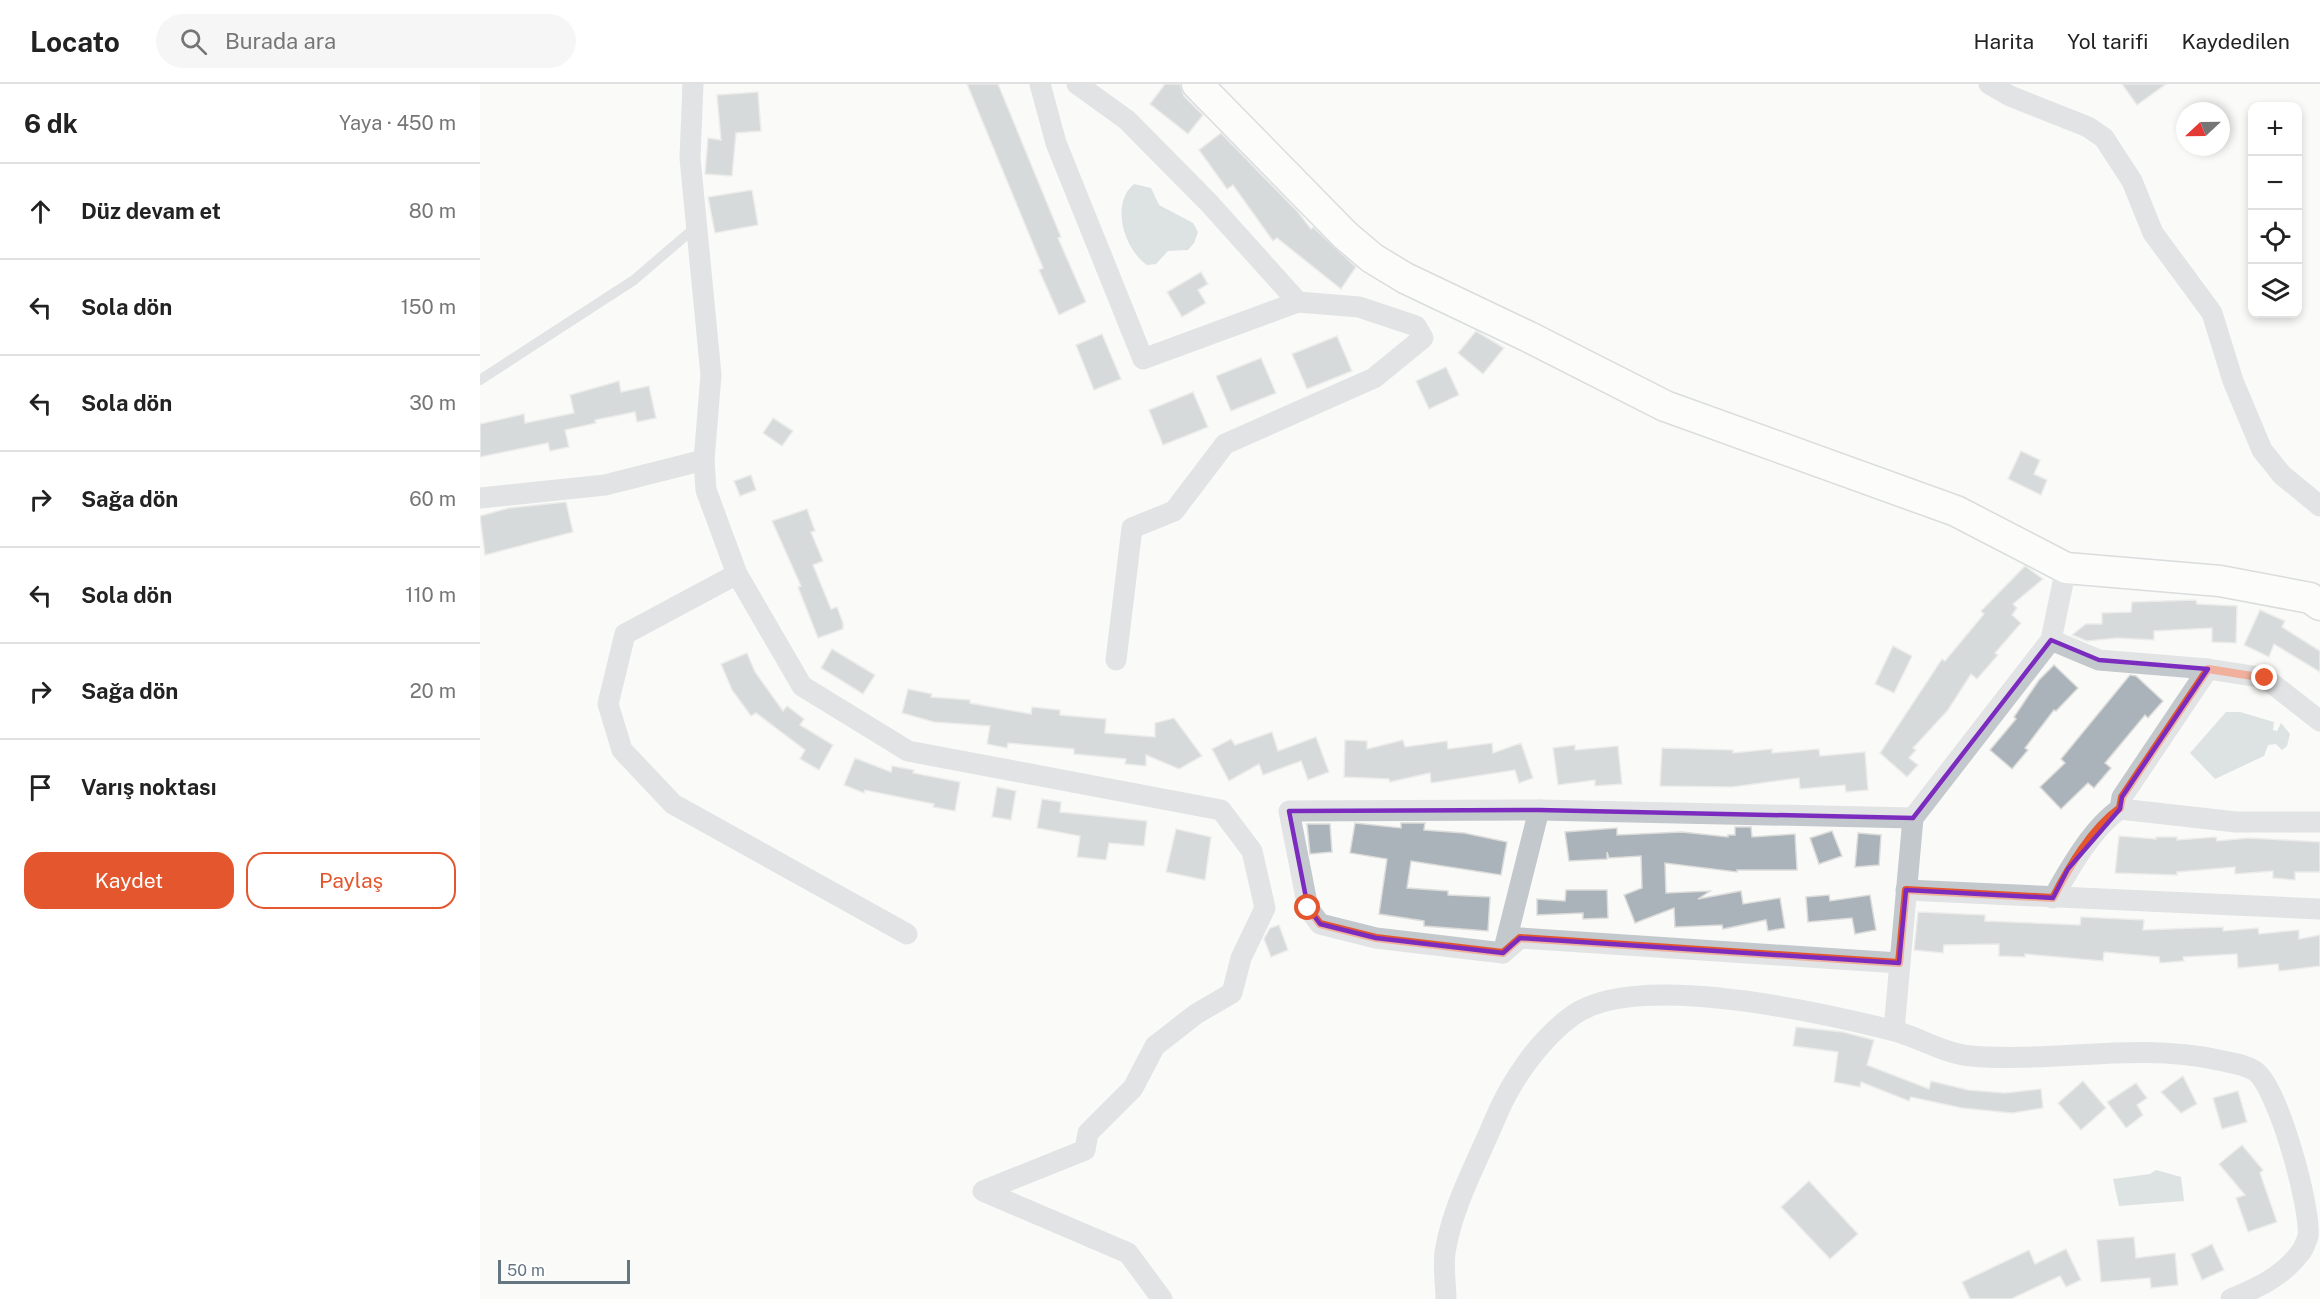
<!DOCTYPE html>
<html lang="tr">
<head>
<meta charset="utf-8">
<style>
  body { margin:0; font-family:"Public Sans",sans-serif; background:#f6f6f6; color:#222 }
  .controls { position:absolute; right:18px; top:18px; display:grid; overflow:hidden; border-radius:12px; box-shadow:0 3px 9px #0003 }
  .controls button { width:54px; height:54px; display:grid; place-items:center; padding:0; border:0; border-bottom:2px solid #e0e0e0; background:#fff; color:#222; font:30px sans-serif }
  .compass { position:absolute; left:1696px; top:18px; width:54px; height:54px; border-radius:50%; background:#fff; box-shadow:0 3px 9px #0003; rotate:248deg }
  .scale { position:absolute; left:18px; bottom:15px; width:132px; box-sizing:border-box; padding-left:6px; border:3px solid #657683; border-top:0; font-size:16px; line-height:21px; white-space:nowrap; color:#657683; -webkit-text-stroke:4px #fff; paint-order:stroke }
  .stop { position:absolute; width:18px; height:18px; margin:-14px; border:4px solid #e4572e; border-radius:50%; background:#fff }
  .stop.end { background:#e4572e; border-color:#fff; box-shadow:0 2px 6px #0008 }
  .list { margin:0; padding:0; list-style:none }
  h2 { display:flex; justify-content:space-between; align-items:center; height:78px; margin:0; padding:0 24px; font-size:26px }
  h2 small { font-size:20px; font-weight:400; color:#767676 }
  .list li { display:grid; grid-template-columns:39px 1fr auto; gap:18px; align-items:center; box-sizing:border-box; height:96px; padding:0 24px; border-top:2px solid #e0e0e0 }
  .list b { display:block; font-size:22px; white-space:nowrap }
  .list em { font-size:20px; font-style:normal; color:#767676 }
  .actions { display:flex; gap:12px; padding:18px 24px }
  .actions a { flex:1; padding:14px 0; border:2px solid #e4572e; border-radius:18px; text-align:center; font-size:21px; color:#e4572e }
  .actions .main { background:#e4572e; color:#fff }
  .icon { flex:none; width:33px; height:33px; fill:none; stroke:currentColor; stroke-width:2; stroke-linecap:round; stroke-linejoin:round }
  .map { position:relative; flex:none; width:1840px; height:1215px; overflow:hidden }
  header { display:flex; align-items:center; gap:36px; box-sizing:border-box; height:84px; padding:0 30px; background:#fff; border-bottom:2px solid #e0e0e0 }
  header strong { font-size:28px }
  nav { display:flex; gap:33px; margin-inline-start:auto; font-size:21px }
  .search { width:420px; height:54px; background:#f6f6f6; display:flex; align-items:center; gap:15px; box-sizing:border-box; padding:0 21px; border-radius:33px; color:#767676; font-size:22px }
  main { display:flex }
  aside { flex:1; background:#fff }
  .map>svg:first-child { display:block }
</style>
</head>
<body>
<header>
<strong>Locato</strong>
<div class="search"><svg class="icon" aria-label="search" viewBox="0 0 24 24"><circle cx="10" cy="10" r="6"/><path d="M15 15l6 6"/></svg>Burada ara</div>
<nav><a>Harita</a><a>Yol tarifi</a><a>Kaydedilen</a></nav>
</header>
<main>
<aside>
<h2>6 dk<small>Yaya · 450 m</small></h2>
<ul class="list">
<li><svg class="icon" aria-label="ahead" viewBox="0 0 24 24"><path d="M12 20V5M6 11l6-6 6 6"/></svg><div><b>Düz devam et</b></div><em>80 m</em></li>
<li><svg class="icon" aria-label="left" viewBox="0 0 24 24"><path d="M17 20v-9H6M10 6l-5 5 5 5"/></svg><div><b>Sola dön</b></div><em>150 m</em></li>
<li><svg class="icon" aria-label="left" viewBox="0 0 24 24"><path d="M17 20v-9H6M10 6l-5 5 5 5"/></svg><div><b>Sola dön</b></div><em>30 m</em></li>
<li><svg class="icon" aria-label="right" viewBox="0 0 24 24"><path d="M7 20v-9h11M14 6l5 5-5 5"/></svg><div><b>Sağa dön</b></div><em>60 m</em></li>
<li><svg class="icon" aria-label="left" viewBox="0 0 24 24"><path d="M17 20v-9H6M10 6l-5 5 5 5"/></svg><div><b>Sola dön</b></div><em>110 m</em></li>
<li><svg class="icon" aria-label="right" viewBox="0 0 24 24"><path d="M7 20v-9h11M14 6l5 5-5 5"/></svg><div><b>Sağa dön</b></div><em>20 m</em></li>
<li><svg class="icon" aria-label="arrive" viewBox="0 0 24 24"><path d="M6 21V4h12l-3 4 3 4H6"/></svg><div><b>Varış noktası</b></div></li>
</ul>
<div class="actions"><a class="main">Kaydet</a><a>Paylaş</a></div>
</aside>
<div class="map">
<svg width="1840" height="1215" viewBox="0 0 1840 1215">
  <rect width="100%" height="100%" fill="#fafaf8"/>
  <g fill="#bbc7cb">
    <path d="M 654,100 L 671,104 L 679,121 L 713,139 L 718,148 L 714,159 L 708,166 L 688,167 L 676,180 L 667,181 C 644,165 630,120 654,100 Z"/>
    <polygon points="1746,628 1760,628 1794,638 1793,646 1797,647 1801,639 1810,650 1807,662 1802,666 1796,660 1788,661 1784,672 1735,695 1710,669"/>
    <polygon points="1676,1086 1701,1093 1704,1117 1639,1122 1633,1095 1670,1090"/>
  </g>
  <g fill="#aab3b9" stroke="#dcdcda" stroke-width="1.5">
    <polygon points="487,0 518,0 581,153 578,154 606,218 579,231 559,186 563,184"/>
    <polygon points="685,0 700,0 704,12 723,31 708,50 670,20"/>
    <polygon points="1642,0 1686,0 1657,21"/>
    <polygon points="278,8 281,47 256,49 252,92 225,90 228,54 241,56 237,11"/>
    <polygon points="741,49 818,128 831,145 833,143 876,183 861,205 797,154 793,157 753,101 747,105 719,66"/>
    <polygon points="272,106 278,141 235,149 228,113"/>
    <polygon points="721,188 728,200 718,206 726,219 702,233 687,208"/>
    <polygon points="996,247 1024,264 1003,290 978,269"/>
    <polygon points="622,250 641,295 614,306 596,261"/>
    <polygon points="857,252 872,287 827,305 812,270"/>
    <polygon points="781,274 796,309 751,327 736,292"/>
    <polygon points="966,283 979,311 949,325 936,297"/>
    <polygon points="139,297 141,308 169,302 176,334 157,338 155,328 115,336 116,339 85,346 89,363 70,367 68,359 0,373 0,340 44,330 45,339 94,329 90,311"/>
    <polygon points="713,308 728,343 683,361 669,326"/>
    <polygon points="293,334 313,347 302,362 283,349"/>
    <polygon points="1541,367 1560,376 1554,390 1567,396 1561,411 1528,395"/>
    <polygon points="271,391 276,406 260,412 254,397"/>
    <polygon points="86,418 93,448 5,471 0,432 29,424"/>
    <polygon points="327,425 335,447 331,448 343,477 333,481 351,525 357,523 363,539 363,545 338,554 318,503 321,502 292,437"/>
    <polygon points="1545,482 1563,495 1533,520 1537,524 1532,531 1541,539 1515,569 1518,571 1497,595 1491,590 1468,626 1433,664 1436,666 1429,674 1438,681 1427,693 1400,669 1462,575 1465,577 1504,530 1501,527"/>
    <polygon points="1716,516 1717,520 1757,522 1756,559 1732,558 1732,544 1674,547 1674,556 1637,554 1607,557 1592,551 1606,540 1622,540 1622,529 1651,528 1652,518"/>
    <polygon points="1780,526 1805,537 1802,543 1840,567 1840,588 1794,560 1789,573 1764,561"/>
    <polygon points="1413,562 1432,572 1414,609 1395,600"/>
    <polygon points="352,565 395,591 383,610 341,584"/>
    <polygon points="267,569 275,588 303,627 307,622 324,635 320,641 353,661 339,686 320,675 325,666 276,629 271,632 252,606 241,580"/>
    <polygon points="1574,581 1598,604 1576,627 1574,626 1545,664 1548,666 1532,685 1510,666 1536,635 1534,633 1559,596"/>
    <polygon points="1650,591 1656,592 1683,617 1668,634 1665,631 1625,679 1631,684 1614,704 1608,699 1581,725 1560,703 1585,679 1581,675"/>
    <polygon points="428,605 452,610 451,613 490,616 490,619 551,630 552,623 580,626 580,631 626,635 625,649 675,653 675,639 694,634 722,672 699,685 666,671 666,682 645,680 646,675 594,670 594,665 528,659 527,664 507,660 510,642 454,638 422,629"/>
    <polygon points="792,648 798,667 836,653 849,688 828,696 821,677 783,691 779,680 749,697 732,665 751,655 755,661"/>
    <polygon points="865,656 887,657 887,665 923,656 925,663 967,657 968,665 1012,659 1013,669 1041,659 1053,694 1039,699 1035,686 951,699 950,689 910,698 909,695 864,693"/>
    <polygon points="1095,661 1095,666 1138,662 1142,700 1115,702 1115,696 1078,701 1073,664"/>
    <polygon points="1182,664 1253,666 1253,669 1292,665 1292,669 1339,665 1340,672 1385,668 1388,706 1366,708 1365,701 1320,705 1319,694 1252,703 1180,702"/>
    <polygon points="375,674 411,688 412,682 434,686 433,689 480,698 475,727 453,723 454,720 385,706 384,709 364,701"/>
    <polygon points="517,703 536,707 531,736 512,733"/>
    <polygon points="562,715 581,718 580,728 667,737 664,762 629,759 626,776 597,773 600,752 557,744"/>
    <polygon points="875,739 921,744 921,739 945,739 944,746 984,749 1027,758 1021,791 931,777 927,804 968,807 968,811 1010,813 1008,847 944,842 944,837 899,830 907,775 870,769"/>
    <polygon points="827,740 850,740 852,768 830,770"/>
    <polygon points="1255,743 1271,743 1272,753 1315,750 1317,786 1257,786 1257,788 1185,779 1186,809 1230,807 1218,815 1261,807 1263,820 1300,814 1305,844 1288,847 1286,836 1243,845 1242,841 1195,843 1194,824 1155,839 1144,811 1162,804 1161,772 1129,774 1127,768 1127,775 1089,777 1085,748 1137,744 1137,751 1202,748 1248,753 1248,751 1255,751"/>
    <polygon points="696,745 731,753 725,796 686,788"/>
    <polygon points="1352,747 1362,772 1339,780 1330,754"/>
    <polygon points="1378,749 1401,751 1399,781 1375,783"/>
    <polygon points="1639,752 1676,755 1676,753 1697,753 1697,756 1736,753 1737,757 1769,754 1840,758 1840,788 1815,788 1815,796 1793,794 1793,787 1755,790 1755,783 1697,788 1697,791 1635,789"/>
    <polygon points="1086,806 1127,806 1128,834 1103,835 1103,829 1057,831 1057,815 1085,817"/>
    <polygon points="1349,811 1350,817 1390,811 1396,846 1375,850 1372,834 1328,838 1326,813"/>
    <polygon points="1438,828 1505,831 1505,837 1600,841 1601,833 1664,836 1663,846 1743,843 1743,847 1778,844 1779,850 1819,846 1819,855 1840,851 1840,882 1799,887 1798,880 1758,884 1757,870 1703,873 1704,877 1680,879 1679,873 1624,868 1623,877 1545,870 1545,873 1519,872 1519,860 1464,861 1463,869 1434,866"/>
    <polygon points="799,841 808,866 791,873 784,855 790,844"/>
    <polygon points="1316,943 1363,948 1394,956 1387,981 1449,1005 1451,997 1488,1006 1525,1009 1561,1005 1563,1024 1532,1029 1482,1024 1431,1013 1429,1017 1381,998 1380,1003 1354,998 1358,968 1313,962"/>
    <polygon points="1703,992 1717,1020 1701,1029 1681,1008"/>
    <polygon points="1603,997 1626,1024 1601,1046 1578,1019"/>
    <polygon points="1656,999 1667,1014 1657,1021 1663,1031 1646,1044 1627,1018"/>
    <polygon points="1758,1007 1767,1038 1742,1045 1733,1014"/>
    <polygon points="1762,1061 1783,1086 1780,1089 1797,1138 1768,1148 1756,1114 1765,1111 1739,1080"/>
    <polygon points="1329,1097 1378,1150 1350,1175 1301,1123"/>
    <polygon points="1654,1153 1656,1174 1695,1169 1698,1201 1671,1204 1670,1194 1621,1198 1617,1156"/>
    <polygon points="1732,1160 1744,1186 1722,1196 1711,1170"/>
    <polygon points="1586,1165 1601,1196 1586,1203 1580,1192 1531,1215 1490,1215 1482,1198 1549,1166 1555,1180"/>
  </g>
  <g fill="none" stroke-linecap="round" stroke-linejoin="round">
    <defs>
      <polyline id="secondary" points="717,0 865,151 892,174 925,194 1047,252 1185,322 1476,427 1586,484 1740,497 1830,514 1840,521"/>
    </defs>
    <use href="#secondary" stroke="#b3babf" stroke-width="33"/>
    <polyline stroke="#c3c8cc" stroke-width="10" points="0,296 154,196 217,142"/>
    <g stroke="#c3c8cc" stroke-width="21">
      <polyline points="213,0 210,74 231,291 224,376 226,406 257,490 322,602 428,667 741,726 772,767 785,824 761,874 752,909 716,930 675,962 653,1004 608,1049 605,1066 503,1107 648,1169 682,1215"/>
      <polyline points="560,0 576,59 663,275 818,218 879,223 936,242 943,254 894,294 745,360 694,427 652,444 636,576"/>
      <polyline points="597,0 647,36 729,119 818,218"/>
      <polyline points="1509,0 1530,12 1608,43 1624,54 1652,97 1673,149 1732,229 1753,297 1782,366 1802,391 1840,422"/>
      <polyline points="0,414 125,401 224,376"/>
      <polyline points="257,490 145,550 128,620 142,666 193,720 427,850"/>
      <polyline points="1571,556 1619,576 1728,585 1785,594 1840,637"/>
      <polyline points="1640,725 1642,713 1728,585"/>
      <polyline points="1426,806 1840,825"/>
      <path d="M 1573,814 C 1589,785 1613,743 1640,725 L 1756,738 L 1840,738"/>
      <polyline points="1023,869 1059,726"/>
      <polyline points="1419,879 1040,854 1023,869 896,854 840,840 828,824 809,727 1059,726 1433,734"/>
      <polyline points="1414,946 1433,734 1571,556 1586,484"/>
      <path d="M 966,1215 C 966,1199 962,1179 966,1163 C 974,1119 998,1076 1015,1035 C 1031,997 1058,957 1092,932 C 1154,886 1338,928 1411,946 C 1437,952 1464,970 1491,972 C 1573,979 1657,958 1738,976 C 1751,979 1764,980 1775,987 C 1798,1003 1831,1123 1828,1152 C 1827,1156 1823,1166 1820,1169 C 1802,1193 1777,1204 1751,1215"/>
    </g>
    <use href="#secondary" stroke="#fff" stroke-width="30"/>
  </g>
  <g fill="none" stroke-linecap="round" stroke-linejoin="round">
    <path stroke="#e4572e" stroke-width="8" d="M 828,824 L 840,840 L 896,854 L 1023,869 L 1040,854 L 1419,879 L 1426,806 L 1573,814 C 1589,783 1611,745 1640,724 L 1642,713 L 1728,585 L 1785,594"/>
  </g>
  <path d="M0 0H1840V1215H0ZM 1571,556 L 1619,576 L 1728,585 L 1642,713 L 1640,725 L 1588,785 L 1573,814 L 1426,806 L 1419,879 L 1040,854 L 1023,869 L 896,854 L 840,840 L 828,824 L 809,727 L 1059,726 L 1433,734 Z" fill="#fafaf8" fill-opacity=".55" fill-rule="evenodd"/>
  <path fill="none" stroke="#7b2cbf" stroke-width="4.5" stroke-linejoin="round" d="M 1571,556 L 1619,576 L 1728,585 L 1642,713 L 1640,725 L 1588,785 L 1573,814 L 1426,806 L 1419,879 L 1040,854 L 1023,869 L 896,854 L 840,840 L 828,824 L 809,727 L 1059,726 L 1433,734 Z"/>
</svg>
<div class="controls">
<button>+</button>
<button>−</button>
<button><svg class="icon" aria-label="locate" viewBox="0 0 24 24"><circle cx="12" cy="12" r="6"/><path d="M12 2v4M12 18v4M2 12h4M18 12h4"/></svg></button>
<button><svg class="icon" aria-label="layers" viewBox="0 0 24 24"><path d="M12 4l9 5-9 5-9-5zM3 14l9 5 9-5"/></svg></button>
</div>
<svg class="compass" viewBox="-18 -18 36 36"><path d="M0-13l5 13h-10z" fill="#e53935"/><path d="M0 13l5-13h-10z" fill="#767676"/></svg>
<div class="scale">50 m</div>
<div class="stop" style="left:828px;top:824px"></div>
<div class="stop end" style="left:1785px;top:594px"></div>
</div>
</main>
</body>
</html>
